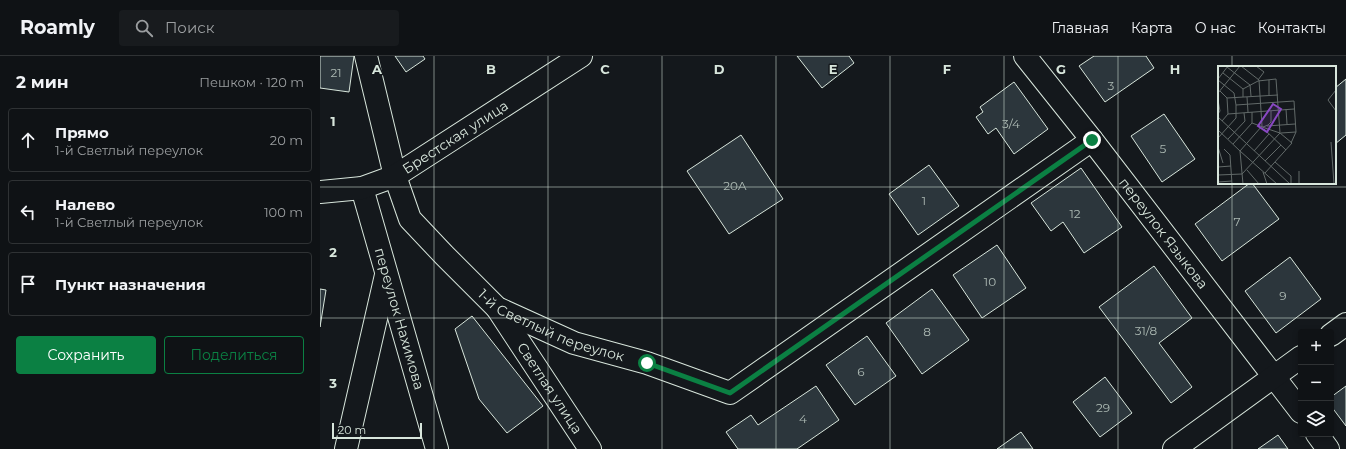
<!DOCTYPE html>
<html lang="ru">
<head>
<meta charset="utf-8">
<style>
  body { margin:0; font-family:Montserrat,sans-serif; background:#181b1e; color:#f1f3f6 }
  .controls { position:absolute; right:12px; bottom:12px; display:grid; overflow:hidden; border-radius:4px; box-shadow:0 2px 6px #0003 }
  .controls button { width:36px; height:36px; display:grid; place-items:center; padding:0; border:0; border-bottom:1px solid #2f3234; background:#0f1215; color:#f1f3f6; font:20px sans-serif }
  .scale { position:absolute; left:12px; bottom:10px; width:90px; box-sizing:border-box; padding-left:4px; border:2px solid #d8e6dc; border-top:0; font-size:11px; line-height:14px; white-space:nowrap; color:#d8e6dc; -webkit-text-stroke:3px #14181c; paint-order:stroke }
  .stop { position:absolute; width:12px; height:12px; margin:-9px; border:3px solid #0b8043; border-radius:50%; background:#fff }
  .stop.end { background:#0b8043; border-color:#fff; box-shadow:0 1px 4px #0008 }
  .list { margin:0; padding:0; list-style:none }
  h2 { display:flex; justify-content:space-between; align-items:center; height:52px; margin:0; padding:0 16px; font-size:17px }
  h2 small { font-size:13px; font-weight:400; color:#9b9ea0 }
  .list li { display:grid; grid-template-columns:26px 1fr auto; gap:12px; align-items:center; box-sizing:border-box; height:64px; margin:0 8px 8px; padding:0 8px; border:1px solid #2f3234; border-radius:4px }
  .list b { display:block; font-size:15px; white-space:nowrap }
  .list p { margin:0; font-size:13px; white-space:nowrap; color:#9b9ea0 }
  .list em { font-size:13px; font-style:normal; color:#9b9ea0 }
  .actions { display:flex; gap:8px; padding:12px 16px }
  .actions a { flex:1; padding:9px 0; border:1px solid #0b8043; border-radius:4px; text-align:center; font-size:14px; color:#0b8043 }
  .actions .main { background:#0b8043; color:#fff }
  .icon { flex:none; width:22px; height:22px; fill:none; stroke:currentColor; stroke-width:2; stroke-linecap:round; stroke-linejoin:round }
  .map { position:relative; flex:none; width:1026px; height:393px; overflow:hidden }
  header { display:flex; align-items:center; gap:24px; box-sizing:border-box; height:56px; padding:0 20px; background:#0f1215; border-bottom:1px solid #2f3234 }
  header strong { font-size:19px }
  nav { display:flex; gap:22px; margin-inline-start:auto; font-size:14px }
  .search { width:280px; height:36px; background:#181b1e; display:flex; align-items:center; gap:10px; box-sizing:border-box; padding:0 14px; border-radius:4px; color:#9b9ea0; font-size:15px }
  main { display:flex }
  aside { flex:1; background:#0f1215 }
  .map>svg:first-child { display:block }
</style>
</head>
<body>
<header>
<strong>Roamly</strong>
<div class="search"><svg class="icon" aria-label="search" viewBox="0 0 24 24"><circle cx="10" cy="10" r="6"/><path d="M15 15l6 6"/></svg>Поиск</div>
<nav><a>Главная</a><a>Карта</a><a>О нас</a><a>Контакты</a></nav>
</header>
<main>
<aside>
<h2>2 мин<small>Пешком · 120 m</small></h2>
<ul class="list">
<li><svg class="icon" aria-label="ahead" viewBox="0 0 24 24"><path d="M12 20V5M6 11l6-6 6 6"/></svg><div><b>Прямо</b><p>1-й Светлый переулок</p></div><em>20 m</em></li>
<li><svg class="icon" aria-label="left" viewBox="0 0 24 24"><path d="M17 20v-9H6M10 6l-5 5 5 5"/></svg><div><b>Налево</b><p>1-й Светлый переулок</p></div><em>100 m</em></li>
<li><svg class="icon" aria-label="arrive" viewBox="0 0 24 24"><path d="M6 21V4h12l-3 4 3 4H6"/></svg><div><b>Пункт назначения</b></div></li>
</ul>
<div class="actions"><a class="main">Сохранить</a><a>Поделиться</a></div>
</aside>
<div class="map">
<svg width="1026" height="393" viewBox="0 0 1026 393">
  <rect width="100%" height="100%" fill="#14181c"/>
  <g fill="#2c363c" stroke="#d8e6dc">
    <polygon points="0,0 34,0 29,36 0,32"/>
    <polygon points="75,0 103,0 105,3 86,16"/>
    <polygon points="477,0 529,0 534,7 502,32"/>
    <polygon points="774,0 826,0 834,12 785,46 759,10"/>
    <polygon points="1026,23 1026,79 1015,88 1015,32"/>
    <polygon points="694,26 728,73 694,98 676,72 668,78 656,61 663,56 660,51"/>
    <polygon points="844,58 875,103 842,126 811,80"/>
    <polygon points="421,79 463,143 409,178 367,115"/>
    <polygon points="609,109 639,150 598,179 569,138"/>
    <polygon points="761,112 802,171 764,197 743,166 731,175 711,147"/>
    <polygon points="930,127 932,127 959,163 902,205 875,168"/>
    <polygon points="677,189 706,232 662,262 633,219"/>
    <polygon points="970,201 1001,243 956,277 925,235"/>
    <polygon points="834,210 872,262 839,287 872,331 851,347 779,251"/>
    <polygon points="0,233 6,234 0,271"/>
    <polygon points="612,233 649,284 602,318 566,267"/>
    <polygon points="152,260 223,350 187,377 159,343 135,273"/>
    <polygon points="547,280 576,320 535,349 506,309"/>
    <polygon points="785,321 812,357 780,381 753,346"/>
    <polygon points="496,330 519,364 477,393 418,393 406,376 431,359 438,369"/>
    <polygon points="1026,330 1026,370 1011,350 1011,341"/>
    <polygon points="701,376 713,393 677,393"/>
    <polygon points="958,379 968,393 938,393"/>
  </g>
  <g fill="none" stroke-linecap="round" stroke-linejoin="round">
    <defs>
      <g id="minor">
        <path id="s1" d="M 46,0 L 75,120 L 90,163 L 124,199 L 177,252 L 254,287 L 327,307 L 410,337 L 772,84"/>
        <path id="s2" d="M 705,0 L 772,84 L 981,356"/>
        <path id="s3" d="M 42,132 L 117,393"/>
        <path id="s4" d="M 177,252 L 270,393"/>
        <polyline points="1011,279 1026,268"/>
        <polyline points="997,378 1008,393"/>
        <polyline points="26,393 66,219"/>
        <polyline points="854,393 981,301"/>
      </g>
      <g id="tertiary">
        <path id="s5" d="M 0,136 L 42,132 L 75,120 L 261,0"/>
      </g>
    </defs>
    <use href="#minor" stroke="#d8e6dc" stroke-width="24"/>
    <use href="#tertiary" stroke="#d8e6dc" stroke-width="24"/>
    <use href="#minor" stroke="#14181c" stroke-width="22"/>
    <use href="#tertiary" stroke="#14181c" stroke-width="22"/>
  </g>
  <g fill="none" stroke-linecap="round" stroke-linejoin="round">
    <polyline stroke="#0b8043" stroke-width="5" points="327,307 410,337 772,84"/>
  </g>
  <path fill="none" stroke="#d8e6dc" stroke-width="1" stroke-opacity="0.55" d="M 114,0 L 114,393M 228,0 L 228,393M 342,0 L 342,393M 456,0 L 456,393M 570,0 L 570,393M 684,0 L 684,393M 798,0 L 798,393M 912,0 L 912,11M 912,127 L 912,393M 0,131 L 1026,131M 0,262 L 1026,262"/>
  <g text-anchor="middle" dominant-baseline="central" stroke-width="3" stroke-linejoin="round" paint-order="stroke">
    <g font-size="12" fill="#adbab4">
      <text x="16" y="16">21</text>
      <text x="791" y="29">3</text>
      <text x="691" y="67">3/4</text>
      <text x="843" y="92">5</text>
      <text x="415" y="129">20А</text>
      <text x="604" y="144">1</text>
      <text x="755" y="157">12</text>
      <text x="917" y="165">7</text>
      <text x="670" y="225">10</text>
      <text x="963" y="239">9</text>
      <text x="826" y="274">31/8</text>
      <text x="607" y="275">8</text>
      <text x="541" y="315">6</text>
      <text x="783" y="351">29</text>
      <text x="483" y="362">4</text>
    </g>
    <g font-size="14" fill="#d8e6dc" stroke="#14181c">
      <text stroke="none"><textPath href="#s5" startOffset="149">Брестская улица</textPath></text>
      <text stroke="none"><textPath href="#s2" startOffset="225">переулок Языкова</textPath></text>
      <text stroke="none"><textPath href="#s3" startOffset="136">переулок Нахимова</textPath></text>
      <text stroke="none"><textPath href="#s1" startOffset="350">1-й Светлый переулок</textPath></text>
      <text stroke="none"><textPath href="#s4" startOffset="96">Светлая улица</textPath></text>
    </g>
  </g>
  <g transform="translate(898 10)">
    <rect width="118" height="118" fill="#14181c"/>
    <path fill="none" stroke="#626a69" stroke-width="1" d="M 23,0 L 41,14 L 44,60 L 22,85 L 59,118M 38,0 L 46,6 L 40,14M 9,1 L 32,19 L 33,30M 5,7 L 25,23 L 25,31M 0,13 L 10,0M 0,14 L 16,27 L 18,39 L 18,52 L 0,72M 51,14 L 51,29M 2,25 L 9,32 L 10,48 L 4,55M 0,27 L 22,0M 29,31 L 30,46M 9,32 L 60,29M 0,34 L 2,45 L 0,48M 110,34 L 118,45M 110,34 L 118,24M 18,39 L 76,35 L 78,66 L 73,77M 68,43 L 69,58M 10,48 L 76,43M 0,51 L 72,118M 34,57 L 45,61 L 50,59 L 53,56 L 53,45M 49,60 L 77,58M 44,61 L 62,67 L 74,77 L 47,107M 46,63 L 68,84M 0,64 L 22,85 L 25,118M 63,67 L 78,66M 10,73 L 27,55 L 26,47M 113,76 L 116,118M 15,78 L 34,57 L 34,46M 0,81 L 5,97M 6,83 L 12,89 L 14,118M 36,85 L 51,68M 47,95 L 63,79M 57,96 L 73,110 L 73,118M 0,101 L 13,100M 29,104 L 41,118M 45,106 L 49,118M 0,109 L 24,108 L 62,67 L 58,13 L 40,15 L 25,23M 0,116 L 14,115M 81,118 L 81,105"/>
    <path fill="#8948c3" fill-opacity="0.15" stroke="#8948c3" stroke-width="2" d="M 55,38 L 63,43 L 49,66 L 40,60 Z"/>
    <rect width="118" height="118" fill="none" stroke="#d8e6dc" stroke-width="2"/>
  </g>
  <g font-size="13" text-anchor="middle" font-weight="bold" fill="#d8e6dc" stroke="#14181c" stroke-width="3" stroke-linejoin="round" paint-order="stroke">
    <text x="57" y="18">A</text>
    <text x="171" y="18">B</text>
    <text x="285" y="18">C</text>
    <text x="399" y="18">D</text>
    <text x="513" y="18">E</text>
    <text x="627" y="18">F</text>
    <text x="741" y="18">G</text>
    <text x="855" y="18">H</text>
    <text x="13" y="70">1</text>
    <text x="13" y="201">2</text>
    <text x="13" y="332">3</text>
  </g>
</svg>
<div class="controls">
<button>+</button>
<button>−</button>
<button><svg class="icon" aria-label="layers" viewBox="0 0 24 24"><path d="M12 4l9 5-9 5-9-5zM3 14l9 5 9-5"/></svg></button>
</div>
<div class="scale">20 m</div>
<div class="stop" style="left:327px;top:307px"></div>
<div class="stop end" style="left:772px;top:84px"></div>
</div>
</main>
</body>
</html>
